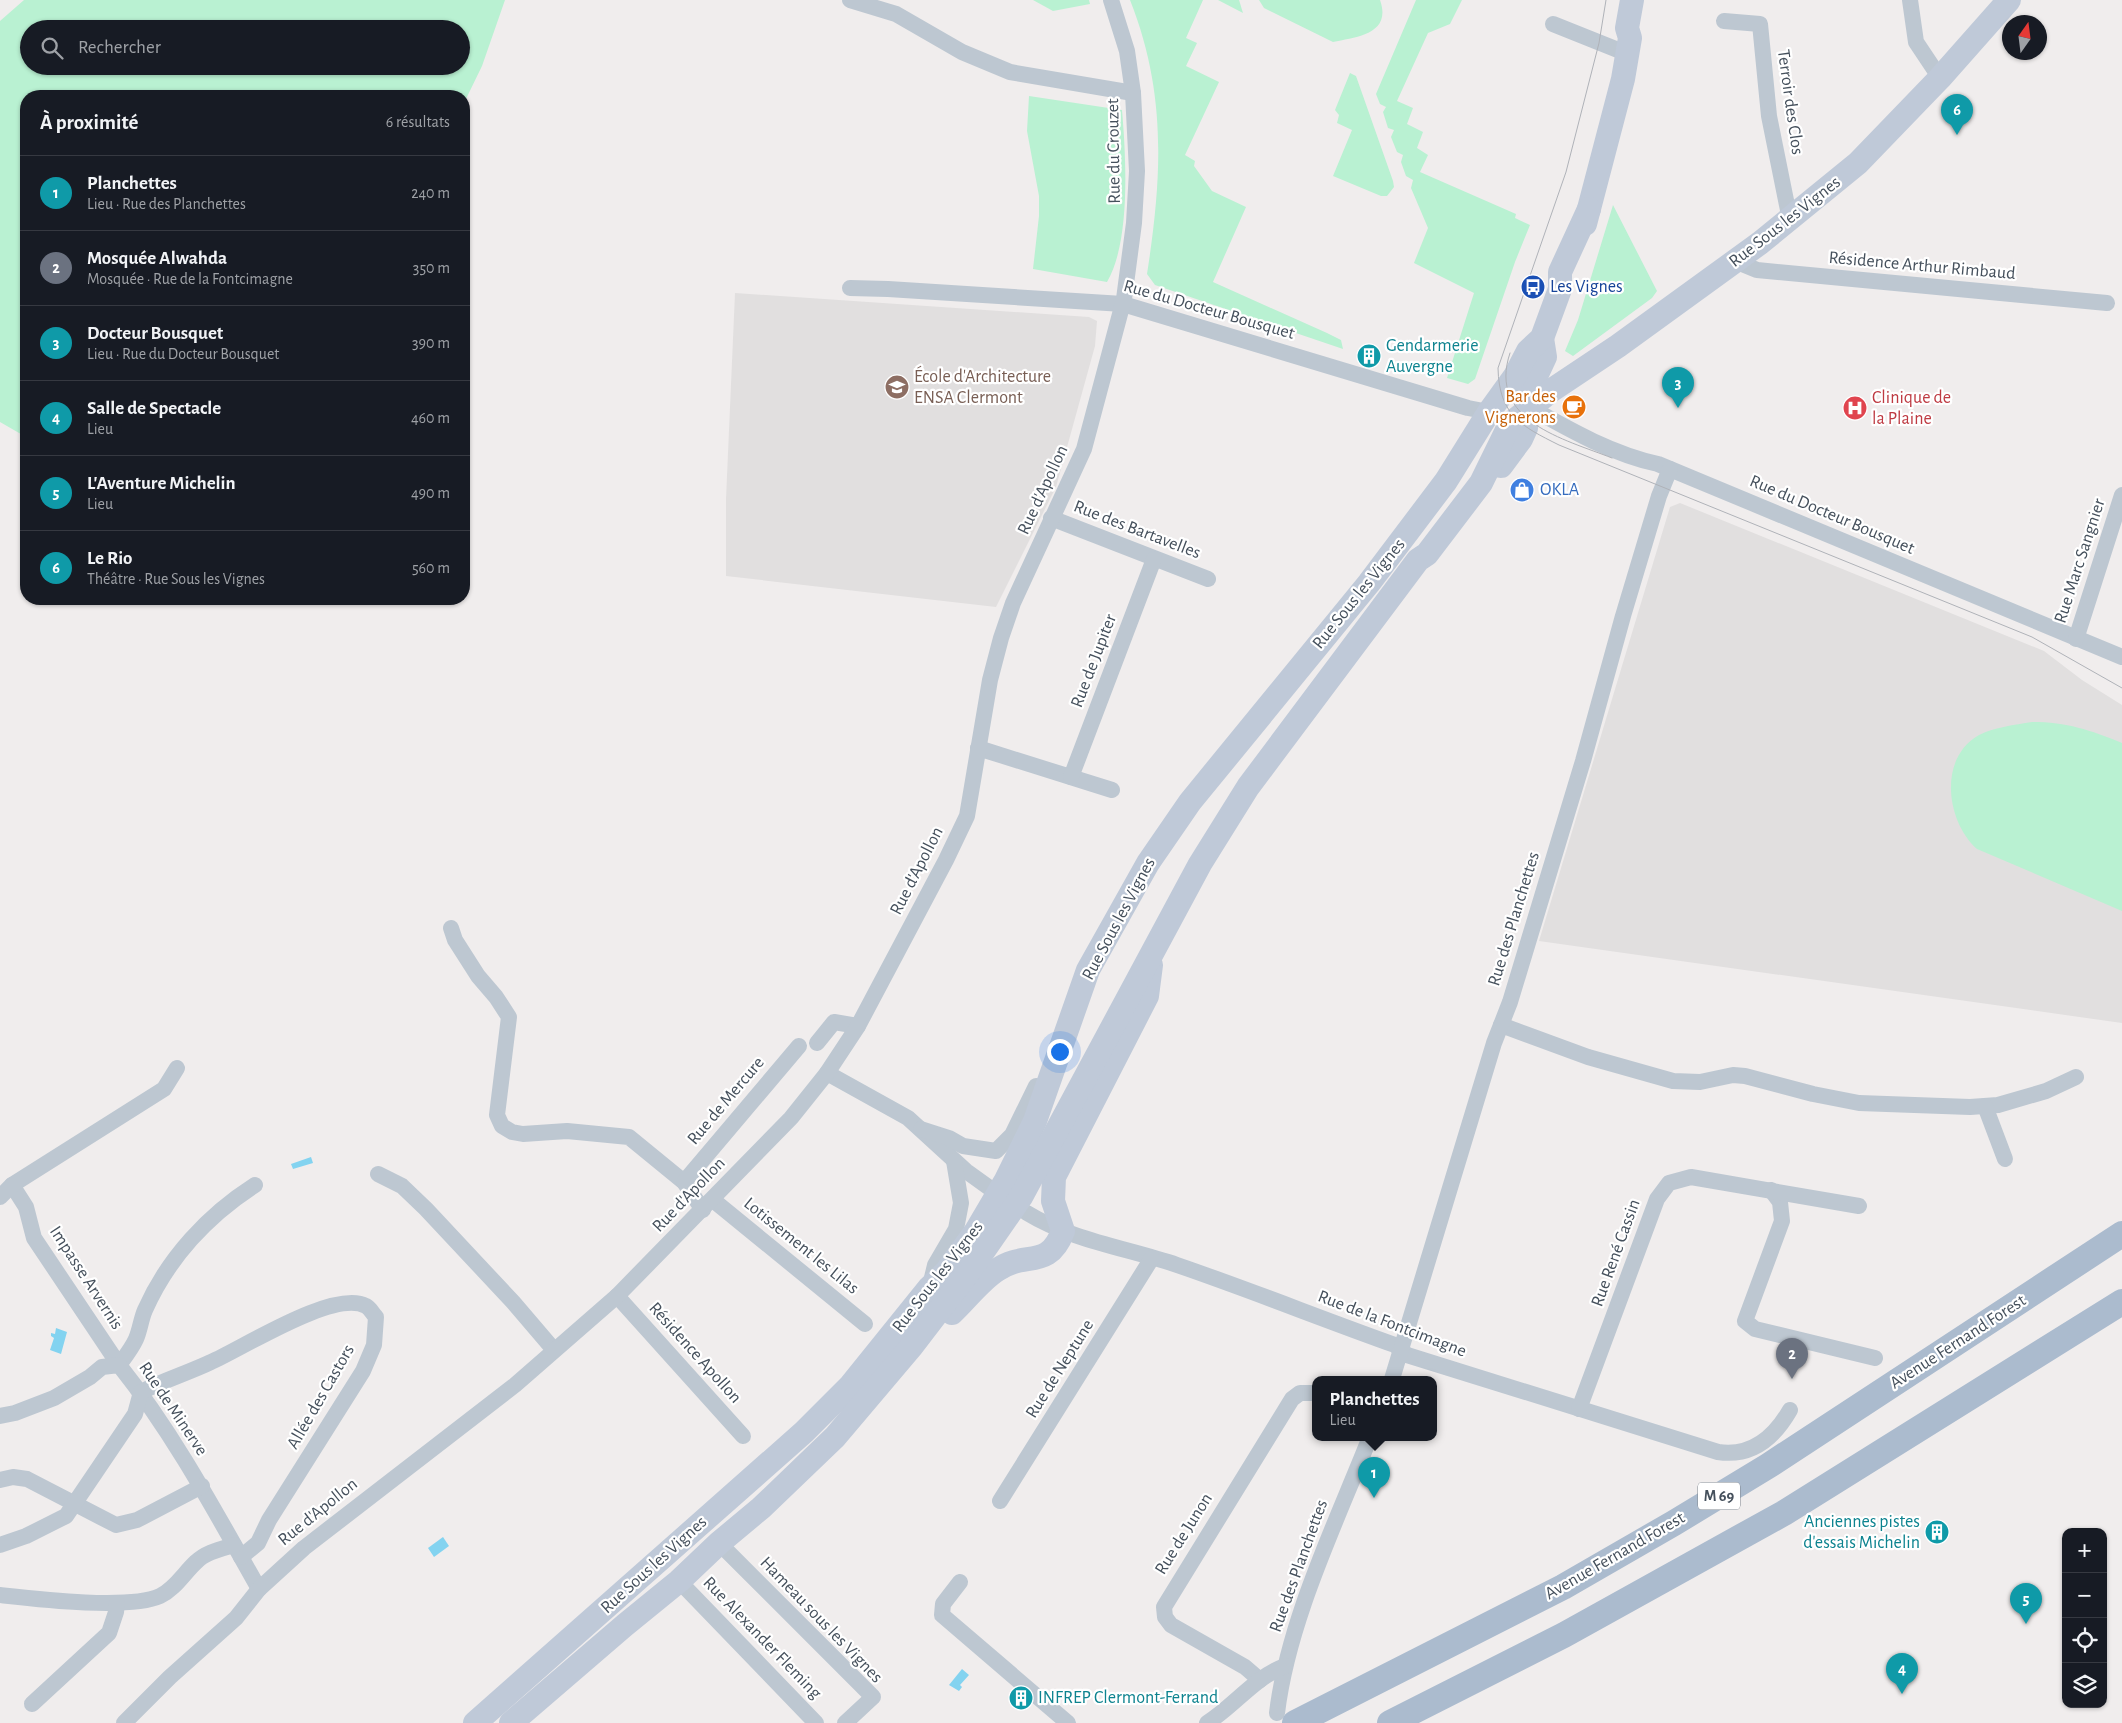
<!DOCTYPE html>
<html lang="fr">
<head>
<meta charset="utf-8">
<style>
  body { margin:0; font-family:"Alegreya Sans",sans-serif; background:#20242c; color:#f1f3f6 }
  .controls { position:absolute; right:15px; bottom:15px; display:grid; overflow:hidden; border-radius:10px; box-shadow:0 1px 4px #0004 }
  .controls button { width:45px; height:45px; display:grid; place-items:center; padding:0; border:0; border-bottom:1px solid #363941; background:#171b24; color:#f1f3f6; font:25px sans-serif }
  .compass { position:absolute; left:2002px; top:15px; width:45px; height:45px; border-radius:50%; background:#171b24; box-shadow:0 1px 4px #0004; rotate:14deg }
  .you { position:absolute; left:1059px; top:1051px; width:18px; height:18px; margin:-12px; border:4px solid #fff; border-radius:50%; background:#1a73e8; box-shadow:0 0 0 8px #1a73e833 }
  .badge { display:grid; place-items:center; width:32px; height:32px; border-radius:50%; background:#0f61e9; color:#fff; font-size:16px; font-weight:700 }
  .pin { position:absolute; translate:-50% -41px; filter:drop-shadow(0 1px 2px #0008) }
  .pin::after { content:''; position:absolute; top:26px; width:18px; height:15px; background:inherit; clip-path:polygon(0 0,100% 0,50% 100%) }
  .popup { position:absolute; left:1312px; top:1376px; width:125px; height:65px; box-sizing:border-box; display:grid; place-content:center; border-radius:10px; background:#171b24; filter:drop-shadow(0 1px 4px #0005); font-size:16px; white-space:nowrap; color:#9ea1a6 }
  .popup b { font-size:19px; color:#f1f3f6 }
  .popup::after { content:''; position:absolute; left:50%; top:100%; margin-left:-10px; border:10px solid transparent; border-top-color:#171b24 }
  .list { margin:0; padding:0; list-style:none }
  h2 { display:flex; justify-content:space-between; align-items:center; height:65px; margin:0; padding:0 20px; font-size:21px }
  h2 small { font-size:16px; font-weight:400; color:#9ea1a6 }
  .list li { display:grid; grid-template-columns:32px 1fr auto; gap:15px; align-items:center; box-sizing:border-box; height:75px; padding:0 20px; border-top:1px solid #363941 }
  .list b { display:block; font-size:19px; white-space:nowrap }
  .list p { margin:0; font-size:16px; white-space:nowrap; color:#9ea1a6 }
  .list em { font-size:16px; font-style:normal; color:#9ea1a6 }
  .icon { flex:none; width:28px; height:28px; fill:none; stroke:currentColor; stroke-width:2; stroke-linecap:round; stroke-linejoin:round }
  .map { position:relative; flex:none; width:2122px; height:1723px; overflow:hidden }
  .search { position:absolute; background:#171b24; box-shadow:0 1px 4px #0004; left:20px; top:20px; width:450px; height:55px; display:flex; align-items:center; gap:12px; box-sizing:border-box; padding:0 18px; border-radius:28px; color:#9ea1a6; font-size:19px }
  .panel { position:absolute; background:#171b24; box-shadow:0 1px 4px #0004; left:20px; top:90px; width:450px; height:515px; border-radius:20px }
  .map>svg:first-child { display:block }
</style>
</head>
<body>
<div class="map">
<svg width="2122" height="1723" viewBox="0 0 2122 1723">
  <rect width="100%" height="100%" fill="#f0eded"/>
  <g fill="#e1dfdf">
    <polygon points="735,293 1089,317 1097,321 1095,346 1056,487 996,607 726,576 726,499"/>
    <polygon points="1680,503 2044,651 2082,680 2122,705 2122,1023 1539,941 1670,507"/>
  </g>
  <g fill="#b9f1d2" fill-rule="evenodd">
    <path d="M 24,0 L 505,0 L 482,66 L 464,103 L 464,96 L 26,96 L 26,437 L 0,422 L 0,21 ZM 29,29 L 461,29 L 461,66 L 29,66 Z"/>
    <polygon points="1033,0 1089,0 1090,4 1053,11"/>
    <path d="M 1130,0 L 1203,0 L 1186,38 L 1197,43 L 1186,66 L 1219,82 L 1185,155 L 1195,161 L 1194,166 L 1212,191 L 1246,207 L 1213,282 L 1327,333 L 1341,340 L 1343,349 L 1155,285 L 1147,274 C 1162,178 1167,93 1130,0 Z"/>
    <polygon points="1218,0 1239,0 1243,13"/>
    <path d="M 1259,0 L 1380,0 C 1392,34 1357,37 1333,42 L 1264,8 Z"/>
    <polygon points="1416,0 1462,0 1450,24 1428,33 1397,101 1413,108 1407,124 1423,132 1417,148 1428,155 1420,172 1516,214 1515,218 1530,225 1515,262 1475,379 1468,384 1447,378 1474,293 1414,263 1428,228 1411,188 1413,180 1406,176 1401,162 1403,155 1397,152 1391,137 1394,130 1388,128 1383,112 1386,107 1380,104 1376,94"/>
    <polygon points="1350,73 1356,76 1393,181 1394,187 1387,196 1381,196 1333,176 1352,130 1337,123 1339,115 1335,110"/>
    <path d="M 1029,96 L 1122,110 C 1126,157 1131,241 1107,282 L 1033,269 L 1039,216 L 1039,196 L 1027,131 Z"/>
    <polygon points="1613,205 1657,291 1652,298 1573,356 1565,351 1578,320"/>
    <path d="M 2032,722 C 2067,722 2090,730 2122,743 L 2122,911 L 1977,849 C 1946,821 1938,758 1979,735 C 1995,727 2014,725 2032,722 Z"/>
  </g>
  <g fill="#83d3f0">
    <polygon points="311,1157 313,1163 293,1169 291,1164"/>
    <polygon points="56,1328 67,1332 61,1354 50,1350 54,1338 51,1336 51,1333 55,1334"/>
    <polygon points="443,1537 449,1546 434,1557 428,1548"/>
    <polygon points="962,1669 969,1675 960,1685 962,1687 959,1691 949,1685"/>
  </g>
  <g fill="none" stroke-linecap="round" stroke-linejoin="round">
    <g stroke="#bdc7d1" stroke-width="16">
      <polyline points="850,0 896,14 962,52 1010,72 1133,93"/>
      <polyline points="1910,0 1916,42 1940,78"/>
      <polyline points="1724,21 1760,24 1769,116 1790,220"/>
      <polyline points="1553,24 1628,54"/>
      <polyline points="1735,261 1757,270 2107,303"/>
      <polyline points="850,288 888,289 1123,304 1468,408 1489,412"/>
      <path d="M 1529,407 C 1570,430 1612,454 1658,464 L 2122,657"/>
      <polyline points="1051,518 1208,579"/>
      <polyline points="2076,639 2122,495"/>
      <polyline points="978,748 1112,790"/>
      <polyline points="1071,777 1154,559"/>
      <polyline points="451,928 455,940 478,976 496,997 509,1017 497,1115 502,1126 512,1132 523,1134 567,1131 629,1137 684,1182 703,1210"/>
      <polyline points="1501,1025 1588,1057 1673,1081 1700,1082 1733,1075 1745,1076 1813,1094 1859,1103 1970,1107 1998,1105 2046,1091 2076,1077"/>
      <polyline points="817,1043 834,1022 858,1026"/>
      <polyline points="827,1073 908,1118 966,1171 991,1189"/>
      <polyline points="1985,1106 2005,1159"/>
      <polyline points="921,1129 949,1138 963,1146 996,1151 1012,1135 1036,1086"/>
      <polyline points="378,1174 402,1186 426,1209 513,1302 554,1350"/>
      <polyline points="684,1182 799,1046"/>
      <path d="M 12,1185 L 26,1207 L 34,1238 L 119,1365 C 125,1357 132,1348 136,1339 C 140,1330 141,1319 145,1310 C 168,1258 208,1215 255,1185"/>
      <polyline points="1771,1190 1780,1202 1782,1221 1745,1321 1755,1329 1875,1358"/>
      <polyline points="0,1197 12,1185 164,1089 177,1068"/>
      <polyline points="713,1200 865,1324"/>
      <path d="M 1027,1213 C 1073,1241 1127,1248 1177,1265 C 1250,1290 1322,1319 1395,1345 L 1407,1355 L 1718,1452 C 1751,1457 1774,1438 1790,1410"/>
      <polyline points="930,1286 935,1265 956,1229 961,1203 954,1161"/>
      <polyline points="617,1296 743,1436"/>
      <polyline points="1392,1379 1494,1043 1510,1002 1583,761 1623,616 1659,496 1670,469"/>
      <polyline points="1579,1409 1657,1199 1669,1183 1691,1177 1859,1206"/>
      <path d="M 0,1416 L 15,1413 L 54,1398 L 90,1377 L 102,1367 L 119,1365 C 174,1434 216,1513 259,1589"/>
      <polyline points="0,1480 13,1477 27,1479 116,1525 137,1520 202,1486"/>
      <polyline points="1000,1501 1152,1258"/>
      <polyline points="719,1543 873,1697 845,1723"/>
      <path d="M 0,1545 L 26,1536 L 66,1516 L 135,1414 L 141,1392 C 164,1380 188,1373 211,1362 C 243,1348 334,1289 366,1306 C 370,1308 373,1314 376,1317 L 374,1345 L 363,1371 L 269,1520 L 258,1543 L 241,1557"/>
      <polyline points="679,1581 816,1723"/>
      <polyline points="960,1582 943,1604 942,1615 1068,1723"/>
      <path d="M 0,1595 C 36,1599 129,1610 160,1596 C 175,1589 184,1573 196,1562 C 206,1552 221,1549 234,1545"/>
      <polyline points="1260,1680 1245,1667 1171,1625 1165,1617 1164,1607 1292,1399 1300,1393 1315,1393"/>
      <polyline points="32,1704 109,1633 116,1612 117,1603"/>
      <path d="M 1277,1713 C 1288,1621 1336,1523 1370,1437"/>
      <polyline points="124,1723 170,1677 236,1618 259,1589 304,1548 515,1385 617,1296 791,1118 827,1073 858,1026 946,860 967,816 990,680 1001,638 1013,603 1084,449 1124,299 1134,223 1137,171 1133,93 1127,51 1111,0"/>
      <path d="M 1207,1723 C 1234,1706 1255,1677 1285,1666"/>
    </g>
    <g stroke="#bfc9d8" stroke-width="24">
      <polyline points="1585,224 1623,79 1630,38 1627,28 1632,0"/>
      <polyline points="1501,466 1521,439 1526,428 1532,385 1545,357 1542,338"/>
      <path d="M 952,1313 C 967,1299 980,1281 997,1270 C 1025,1250 1048,1271 1063,1231 L 1053,1201 L 1054,1177 L 1147,996 L 1151,965"/>
      <polyline points="475,1723 804,1432 850,1386 929,1288 946,1272 976,1231 1006,1180 1035,1121 1088,970 1148,863 1190,802 1369,583 1446,481 1489,412 1515,376 1528,351 1542,338 1560,289 1560,272 1589,209"/>
      <polyline points="511,1723 625,1625 679,1581 719,1543 761,1508 835,1437 912,1346 971,1269 1021,1197 1200,864 1248,787 1418,560 1427,554 1481,483 1507,430 1515,420 1552,390 1618,346 1760,243 1858,163 1940,78 2009,0"/>
    </g>
    <g stroke="#abbbce" stroke-width="26">
      <polyline points="1295,1723 1563,1587 1674,1523 1768,1466 2122,1234"/>
      <polyline points="1390,1723 1564,1635 1784,1513 2122,1302"/>
    </g>
    <g stroke="#afb2b8" stroke-width="1">
      <path d="M 1606,0 L 1599,43 L 1566,172 L 1498,368 C 1499,415 1521,426 1559,445 L 2032,637 L 2122,688"/>
      <path d="M 1510,353 C 1487,421 1564,439 1612,458"/>
    </g>
  </g>
  <defs>
    <symbol id="bus-disc" viewBox="-11 -11 22 22"><circle r="9.5" fill="#1a4fb4" stroke="#fff"/><path d="M-5-6H5V4H4V6H2V4H-2V6H-4V4H-5ZM-3.5-4V0h7V-4ZM-3.5 1.2v1.5H-2V1.2ZM2 1.2v1.5H3.5V1.2Z" fill="#fff"/></symbol>
    <symbol id="building-disc" viewBox="-11 -11 22 22"><circle r="9.5" fill="#0f9aa8" stroke="#fff"/><path d="M-4-6H4V6H1V3H-1V6H-4ZM-2.5-4.3h1.7v1.8h-1.7ZM.8-4.3h1.7v1.8H.8ZM-2.5-1h1.7V.8h-1.7ZM.8-1h1.7V.8H.8Z" fill="#fff"/></symbol>
    <symbol id="school-disc" viewBox="-11 -11 22 22"><circle r="9.5" fill="#8d6e63" stroke="#fff"/><path d="M0-5L7-2L0 1L-7-2ZM-4 1L0 2.5L4 1V4Q0 6-4 4Z" fill="#fff"/></symbol>
    <symbol id="cafe-disc" viewBox="-11 -11 22 22"><circle r="9.5" fill="#e8710a" stroke="#fff"/><path d="M-5.5-4.5H6V0H3Q3 3.5 0 3.5H-2.5Q-5.5 3.5-5.5 0ZM3-3.2v2h1.7v-2ZM-6 4.5H4V6H-6Z" fill="#fff"/></symbol>
    <symbol id="hospital-disc" viewBox="-11 -11 22 22"><circle r="9.5" fill="#e0444e" stroke="#fff"/><path d="M-5-5h3v3.5h4V-5h3V5h-3V1.5h-4V5h-3Z" fill="#fff"/></symbol>
    <symbol id="shop-disc" viewBox="-11 -11 22 22"><circle r="9.5" fill="#3f7fe0" stroke="#fff"/><path d="M-5-2.5h2.3a2.7 3.5 0 0 1 5.4 0H5L5.5 6h-11ZM-1.5-2.5h3a1.5 2.3 0 0 0-3 0Z" fill="#fff"/></symbol>
  </defs>
  <g fill-rule="evenodd">
    <use href="#bus-disc" x="1519" y="273" width="28" height="28"/>
    <use href="#building-disc" x="1355" y="342" width="28" height="28"/>
    <use href="#school-disc" x="883" y="373" width="28" height="28"/>
    <use href="#cafe-disc" x="1560" y="393" width="28" height="28"/>
    <use href="#hospital-disc" x="1841" y="394" width="28" height="28"/>
    <use href="#shop-disc" x="1508" y="476" width="28" height="28"/>
    <use href="#building-disc" x="1923" y="1518" width="28" height="28"/>
    <use href="#building-disc" x="1007" y="1684" width="28" height="28"/>
  </g>
  <g text-anchor="middle" dominant-baseline="central" stroke-width="4.5" stroke-linejoin="round" paint-order="stroke">
    <rect fill="#fff" stroke="#7d848d" stroke-width="1" x="1698" y="1482.5" width="42" height="27" rx="4"/>
    <g font-size="16" font-weight="bold" fill="#45505c">
      <text x="1719" y="1496">M 69</text>
    </g>
    <g font-size="18" fill="#45505c" stroke="#fff">
      <text transform="translate(1790 102) rotate(82)">Terroir des Clos</text>
      <text transform="translate(1114 151) rotate(-91)">Rue du Crouzet</text>
      <text transform="translate(1785 222) rotate(-38)">Rue Sous les Vignes</text>
      <text transform="translate(1922 266) rotate(5)">Résidence Arthur Rimbaud</text>
      <text transform="translate(1209 310) rotate(16)">Rue du Docteur Bousquet</text>
      <text transform="translate(1043 490) rotate(-65)">Rue d'Apollon</text>
      <text transform="translate(1832 515) rotate(23)">Rue du Docteur Bousquet</text>
      <text transform="translate(1137 530) rotate(21)">Rue des Bartavelles</text>
      <text transform="translate(2080 561) rotate(-72)">Rue Marc Sangnier</text>
      <text transform="translate(1359 594) rotate(-51)">Rue Sous les Vignes</text>
      <text transform="translate(1094 661) rotate(-69)">Rue de Jupiter</text>
      <text transform="translate(917 871) rotate(-63)">Rue d'Apollon</text>
      <text transform="translate(1119 919) rotate(-62)">Rue Sous les Vignes</text>
      <text transform="translate(1514 919) rotate(-73)">Rue des Planchettes</text>
      <text transform="translate(726 1101) rotate(-50)">Rue de Mercure</text>
      <text transform="translate(689 1195) rotate(-46)">Rue d'Apollon</text>
      <text transform="translate(801 1246) rotate(39)">Lotissement les Lilas</text>
      <text transform="translate(1616 1253) rotate(-70)">Rue René Cassin</text>
      <text transform="translate(938 1277) rotate(-52)">Rue Sous les Vignes</text>
      <text transform="translate(86 1278) rotate(57)">Impasse Arvernis</text>
      <text transform="translate(1392 1324) rotate(21)">Rue de la Fontcimagne</text>
      <text transform="translate(1958 1342) rotate(-33)">Avenue Fernand Forest</text>
      <text transform="translate(695 1353) rotate(48)">Résidence Apollon</text>
      <text transform="translate(1060 1369) rotate(-58)">Rue de Neptune</text>
      <text transform="translate(321 1397) rotate(-60)">Allée des Castors</text>
      <text transform="translate(173 1409) rotate(56)">Rue de Minerve</text>
      <text transform="translate(318 1512) rotate(-39)">Rue d'Apollon</text>
      <text transform="translate(1184 1534) rotate(-58)">Rue de Junon</text>
      <text transform="translate(1615 1556) rotate(-30)">Avenue Fernand Forest</text>
      <text transform="translate(654 1565) rotate(-42)">Rue Sous les Vignes</text>
      <text transform="translate(1299 1566) rotate(-70)">Rue des Planchettes</text>
      <text transform="translate(821 1620) rotate(46)">Hameau sous les Vignes</text>
      <text transform="translate(762 1638) rotate(46)">Rue Alexander Fleming</text>
    </g>
    <g font-size="18" fill="#164399" stroke="#fff" text-anchor="start">
      <text x="1550" y="287">Les Vignes</text>
    </g>
    <g font-size="18" fill="#0d838f" stroke="#fff" text-anchor="start">
      <text x="1386" y="346">Gendarmerie<tspan x="1386" dy="21">Auvergne</tspan></text>
      <text x="1920" y="1522" text-anchor="end">Anciennes pistes<tspan x="1920" dy="21">d'essais Michelin</tspan></text>
      <text x="1038" y="1698">INFREP Clermont-Ferrand</text>
    </g>
    <g font-size="18" fill="#785e54" stroke="#fff" text-anchor="start">
      <text x="914" y="377">École d'Architecture<tspan x="914" dy="21">ENSA Clermont</tspan></text>
    </g>
    <g font-size="18" fill="#c56008" stroke="#fff" text-anchor="end">
      <text x="1556" y="397">Bar des<tspan x="1556" dy="21">Vignerons</tspan></text>
    </g>
    <g font-size="18" fill="#be3a42" stroke="#fff" text-anchor="start">
      <text x="1872" y="398">Clinique de<tspan x="1872" dy="21">la Plaine</tspan></text>
    </g>
    <g font-size="18" fill="#366cbe" stroke="#fff" text-anchor="start">
      <text x="1540" y="490">OKLA</text>
    </g>
  </g>
</svg>
<div class="controls">
<button>+</button>
<button>−</button>
<button><svg class="icon" aria-label="locate" viewBox="0 0 24 24"><circle cx="12" cy="12" r="6"/><path d="M12 2v4M12 18v4M2 12h4M18 12h4"/></svg></button>
<button><svg class="icon" aria-label="layers" viewBox="0 0 24 24"><path d="M12 4l9 5-9 5-9-5zM3 14l9 5 9-5"/></svg></button>
</div>
<svg class="compass" viewBox="-18 -18 36 36"><path d="M0-13l5 13h-10z" fill="#e53935"/><path d="M0 13l5-13h-10z" fill="#9ea1a6"/></svg>
<div class="you"></div>
<div class="pin badge" style="left:1374px;top:1498px;background:#0f9aa8">1</div>
<div class="popup"><b>Planchettes</b>Lieu</div>
<div class="pin badge" style="left:1792px;top:1379px;background:#6b7280">2</div>
<div class="pin badge" style="left:1678px;top:408px;background:#0f9aa8">3</div>
<div class="pin badge" style="left:1902px;top:1694px;background:#0f9aa8">4</div>
<div class="pin badge" style="left:2026px;top:1624px;background:#0f9aa8">5</div>
<div class="pin badge" style="left:1957px;top:135px;background:#0f9aa8">6</div>
<div class="search"><svg class="icon" aria-label="search" viewBox="0 0 24 24"><circle cx="10" cy="10" r="6"/><path d="M15 15l6 6"/></svg>Rechercher</div>
<section class="panel">
<h2>À proximité<small>6 résultats</small></h2>
<ul class="list">
<li><span class="badge" style="background:#0f9aa8">1</span><div><b>Planchettes</b><p>Lieu · Rue des Planchettes</p></div><em>240 m</em></li>
<li><span class="badge" style="background:#6b7280">2</span><div><b>Mosquée Alwahda</b><p>Mosquée · Rue de la Fontcimagne</p></div><em>350 m</em></li>
<li><span class="badge" style="background:#0f9aa8">3</span><div><b>Docteur Bousquet</b><p>Lieu · Rue du Docteur Bousquet</p></div><em>390 m</em></li>
<li><span class="badge" style="background:#0f9aa8">4</span><div><b>Salle de Spectacle</b><p>Lieu</p></div><em>460 m</em></li>
<li><span class="badge" style="background:#0f9aa8">5</span><div><b>L'Aventure Michelin</b><p>Lieu</p></div><em>490 m</em></li>
<li><span class="badge" style="background:#0f9aa8">6</span><div><b>Le Rio</b><p>Théâtre · Rue Sous les Vignes</p></div><em>560 m</em></li>
</ul>
</section>
</div>
</body>
</html>
